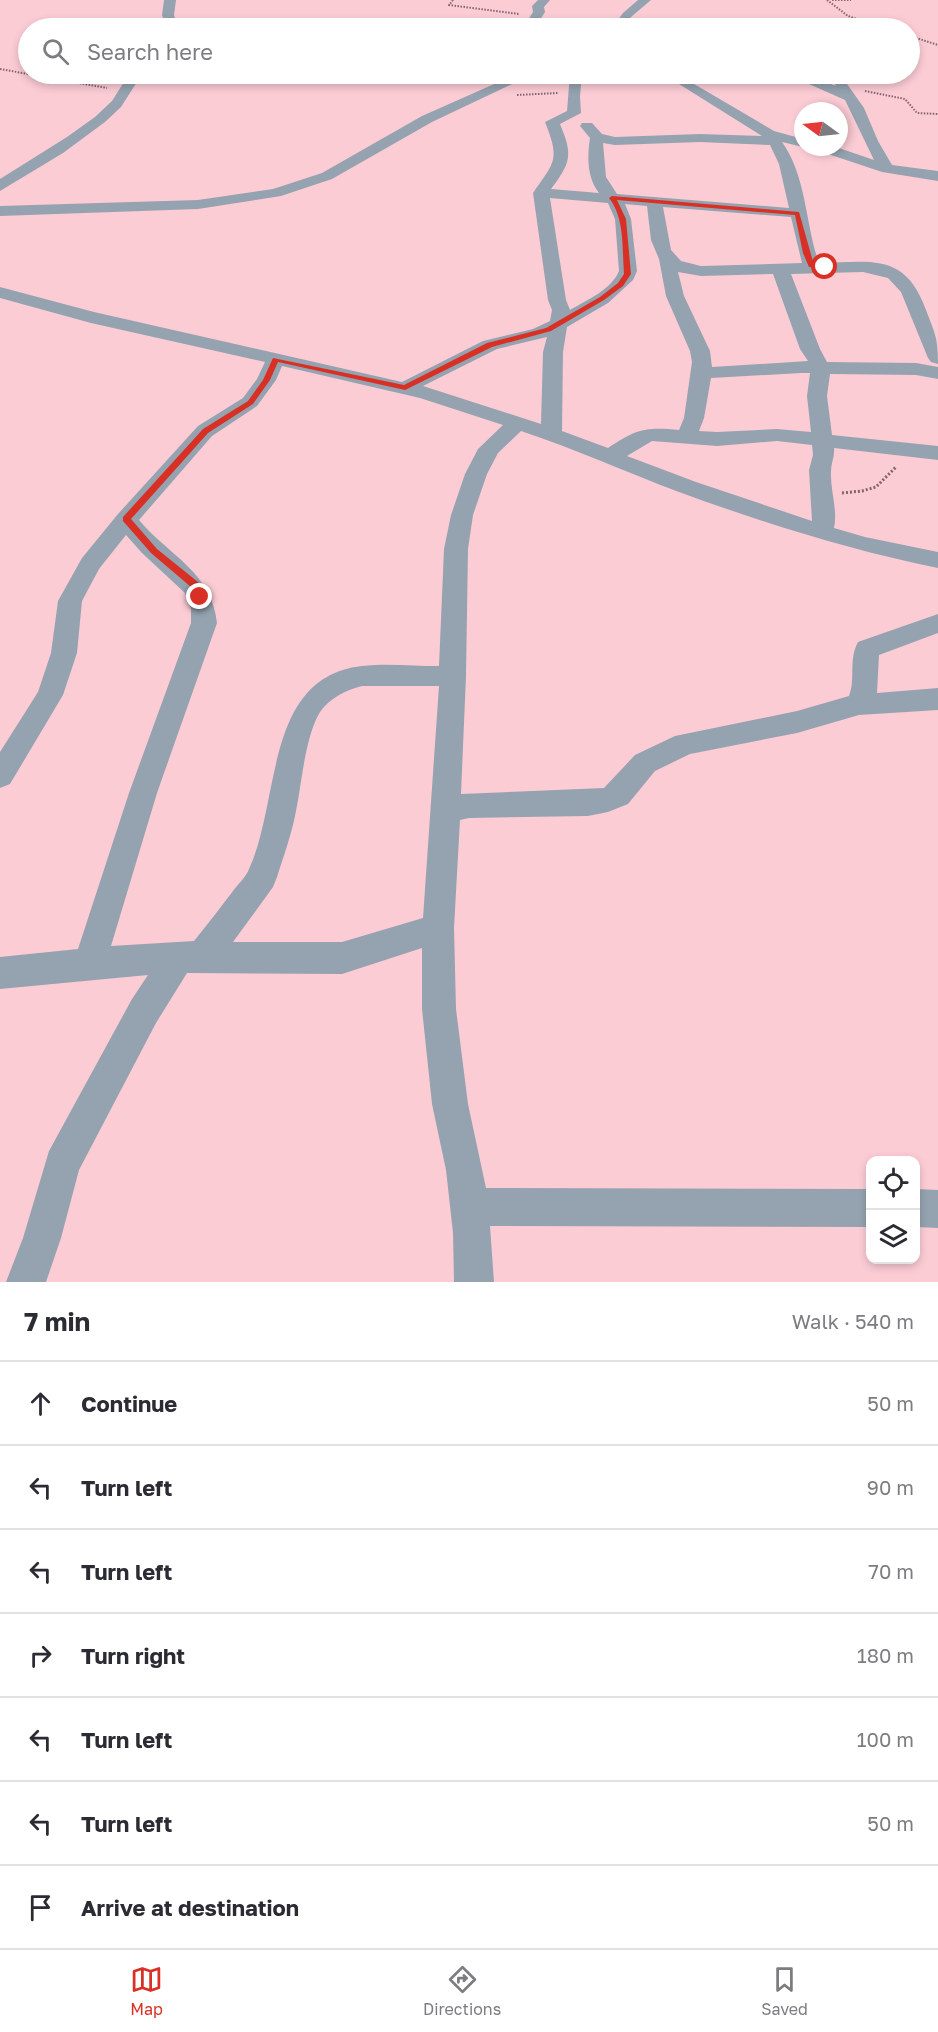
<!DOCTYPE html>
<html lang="en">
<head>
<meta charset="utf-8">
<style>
  body { margin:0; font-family:"Golos Text",sans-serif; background:#f2f2f3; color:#2b2b33 }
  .controls { position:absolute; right:18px; bottom:18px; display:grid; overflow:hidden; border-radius:12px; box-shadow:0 3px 9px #0003 }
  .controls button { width:54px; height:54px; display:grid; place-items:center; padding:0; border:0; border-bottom:2px solid #e1e1e2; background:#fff; color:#2b2b33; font:30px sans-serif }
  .compass { position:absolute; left:794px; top:102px; width:54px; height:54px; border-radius:50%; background:#fff; box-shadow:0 3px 9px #0003; rotate:285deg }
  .stop { position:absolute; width:18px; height:18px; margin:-14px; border:4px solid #d93025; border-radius:50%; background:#fff }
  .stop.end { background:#d93025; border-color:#fff; box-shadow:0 2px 6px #0008 }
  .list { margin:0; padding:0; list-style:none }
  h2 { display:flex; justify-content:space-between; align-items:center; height:78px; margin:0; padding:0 24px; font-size:26px }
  h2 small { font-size:20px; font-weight:400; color:#7c7c81 }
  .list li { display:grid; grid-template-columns:39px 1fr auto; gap:18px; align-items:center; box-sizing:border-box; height:84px; padding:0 24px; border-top:2px solid #e1e1e2 }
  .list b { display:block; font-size:22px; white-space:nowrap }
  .list em { font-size:20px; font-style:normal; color:#7c7c81 }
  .icon { flex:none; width:33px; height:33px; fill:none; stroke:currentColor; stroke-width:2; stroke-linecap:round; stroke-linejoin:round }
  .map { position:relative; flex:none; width:938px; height:1282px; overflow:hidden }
  .search { position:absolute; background:#fff; box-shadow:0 3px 9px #0003; left:18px; right:18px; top:18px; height:66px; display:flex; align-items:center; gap:15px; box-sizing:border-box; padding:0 21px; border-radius:33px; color:#7c7c81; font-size:22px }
  .sheet { height:666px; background:#fff }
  nav { display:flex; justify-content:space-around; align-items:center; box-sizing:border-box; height:84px; border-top:2px solid #e1e1e2; background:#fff; font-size:16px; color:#7c7c81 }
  nav a { display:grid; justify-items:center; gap:3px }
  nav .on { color:#d93025 }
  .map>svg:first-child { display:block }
</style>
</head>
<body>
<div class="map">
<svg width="938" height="1282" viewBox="0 0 938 1282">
  <rect width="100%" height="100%" fill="#fcccd5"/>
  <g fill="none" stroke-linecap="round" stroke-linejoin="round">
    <g stroke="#83646a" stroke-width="2" stroke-dasharray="1.5 1.5" stroke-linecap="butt">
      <polyline points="453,0 449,5 519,14"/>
      <polyline points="827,0 848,16 884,28"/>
      <polyline points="832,0 851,0"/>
      <polyline points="910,36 938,45"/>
      <polyline points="0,69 107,88"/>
      <polyline points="865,91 905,99 917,113 938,114"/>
      <polyline points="517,95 558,93"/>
    </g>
    <polyline stroke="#83646a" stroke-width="3" stroke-dasharray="2 2" stroke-linecap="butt" points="842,493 862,491 876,487 896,467"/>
    <g fill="#95a3b0" fill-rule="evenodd">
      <polygon points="164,0 176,0 174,15 178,28 166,28 162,15"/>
      <polygon points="538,0 550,0 544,7 545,12 540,20 545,28 533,28 528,20 533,12 532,6"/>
      <polygon points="638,0 651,0 631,17 624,28 612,28 623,13"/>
      <polygon points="129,74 142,74 121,107 105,122 63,153 0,191 0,179 67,137 95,117 112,101"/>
      <polygon points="517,74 533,74 432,122 332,179 281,196 198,209 0,216 0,206 198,200 273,189 322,173 422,116"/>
      <path d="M 570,74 L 582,74 L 580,96 L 581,113 L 560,124 C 573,155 571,162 551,189 L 599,193 C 587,178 587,157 590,138 L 580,126 L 582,123 L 592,123 L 602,134 L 615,137 L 700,134 L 762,136 L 663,74 L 677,74 L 774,131 L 803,139 L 803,147 L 782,142 C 807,177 805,224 819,263 C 872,262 905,252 926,310 C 935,334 938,337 938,364 L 931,362 L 928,358 L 901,292 L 888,278 L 863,272 L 791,274 L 820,349 L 827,362 L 916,363 L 938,367 L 938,379 L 916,375 L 830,374 L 827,396 L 832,435 L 938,446 L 938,460 L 834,448 C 835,456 831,463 831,471 C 830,491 838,509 834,528 L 865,537 L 938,552 L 938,568 C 849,550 764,523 679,492 C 626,472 575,449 521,431 L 498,453 L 487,474 L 473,515 L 468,549 L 466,676 L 461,794 L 604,788 L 635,755 L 675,736 L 797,711 L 849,696 C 856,679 848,661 858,642 L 938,614 L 938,633 L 879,655 L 877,693 L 938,688 L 938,710 L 859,715 L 797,733 L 690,754 L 655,771 L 628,804 L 608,812 L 588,816 L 469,818 L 460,820 L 454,928 L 456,1009 L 468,1104 L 486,1188 L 870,1189 L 870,1227 L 490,1226 L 494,1282 L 454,1282 L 453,1233 L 446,1170 L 432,1104 L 422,1009 L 422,948 L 342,974 L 187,973 L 156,1023 L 79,1170 L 61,1238 L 46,1282 L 6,1282 L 23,1238 L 49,1151 L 132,999 L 148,975 L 0,989 L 0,957 L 78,949 L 129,793 L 191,623 L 191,609 L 185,593 L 142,553 L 126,535 L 99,569 L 82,601 L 77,653 L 63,695 L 10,784 L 0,788 L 0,752 L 38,692 L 51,653 L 58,601 L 82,558 L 118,514 L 198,426 L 243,398 L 257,379 L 265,362 L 91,323 L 0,298 L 0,287 L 94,312 L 402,382 L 483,341 L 533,329 L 550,321 L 552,310 L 548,300 L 533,193 C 555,161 560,160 545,122 L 567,111 ZM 700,142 L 770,145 L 779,164 L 789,208 L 617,194 L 606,177 L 603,143 L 615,145 ZM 550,198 L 608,203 L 615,219 L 619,271 C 611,290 587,300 570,310 L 566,300 ZM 625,204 L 647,206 L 651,240 L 659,259 L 666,296 L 690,351 L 692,362 L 684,418 L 679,430 C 645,427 637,429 608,448 L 562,431 L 563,352 L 567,327 L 608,303 L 633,280 L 637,271 L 631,219 ZM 663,207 L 791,217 L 802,263 L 701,266 L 681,261 L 671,250 ZM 678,272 L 701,276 L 773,274 L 800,349 L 808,361 L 712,367 L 710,351 L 684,296 ZM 547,337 L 543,352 L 541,424 L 423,386 L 497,349 ZM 282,366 L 420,398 L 503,425 L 478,449 L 465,474 L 451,515 L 444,549 L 439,666 C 414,666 387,663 362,666 C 264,677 281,800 249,869 C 246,877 238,884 233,891 C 220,908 207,925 194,941 L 111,946 L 157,793 L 217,623 C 212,572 169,556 139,520 L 212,436 L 257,406 L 276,380 ZM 801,373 L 810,373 L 807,396 L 811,432 L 777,429 L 717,432 L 699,431 L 704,418 L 711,378 ZM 652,441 L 717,446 L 777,441 L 812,445 L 813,455 L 809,470 L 812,521 L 696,482 L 627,456 ZM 362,686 L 439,686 L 423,918 L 342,942 L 233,942 L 273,887 L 277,877 C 284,855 292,833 296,811 C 302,782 305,737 320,712 C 330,698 346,690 362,686 Z"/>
      <polygon points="778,74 805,74 836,86 828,74 840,74 864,108 878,141 892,165 938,171 938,181 882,172 816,150 814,147 836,147 874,160 845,100 800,80 779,77"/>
      <polygon points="916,1189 938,1190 938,1228 916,1227"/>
    </g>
  </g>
  <path fill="#d93025" d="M 612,196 L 799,212 L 814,265 L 829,267 L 825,269 L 809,267 L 803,253 L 795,215 L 617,200 L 626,219 L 631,274 L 623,286 L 604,300 L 551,331 L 492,347 L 405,390 L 278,362 L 270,380 L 253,404 L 208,433 L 131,519 L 157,549 L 198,582 L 205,597 L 204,599 L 197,599 L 191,587 L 151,553 L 123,521 L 123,517 L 203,429 L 248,401 L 263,380 L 273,358 L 404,385 L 487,343 L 546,328 L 600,297 L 618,283 L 624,274 C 622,249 625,218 609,198 Z"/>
</svg>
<div class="controls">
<button><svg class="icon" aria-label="locate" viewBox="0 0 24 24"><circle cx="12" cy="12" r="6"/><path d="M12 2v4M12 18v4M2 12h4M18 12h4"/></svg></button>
<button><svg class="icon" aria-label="layers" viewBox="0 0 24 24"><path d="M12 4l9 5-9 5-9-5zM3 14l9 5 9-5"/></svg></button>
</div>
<svg class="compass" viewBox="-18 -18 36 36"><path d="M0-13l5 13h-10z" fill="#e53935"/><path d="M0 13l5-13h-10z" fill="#7c7c81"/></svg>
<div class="stop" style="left:825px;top:267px"></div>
<div class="stop end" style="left:200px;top:597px"></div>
<div class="search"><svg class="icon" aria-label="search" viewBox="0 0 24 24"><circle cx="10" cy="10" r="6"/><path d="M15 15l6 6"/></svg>Search here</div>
</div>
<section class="sheet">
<h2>7 min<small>Walk · 540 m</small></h2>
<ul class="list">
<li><svg class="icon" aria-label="ahead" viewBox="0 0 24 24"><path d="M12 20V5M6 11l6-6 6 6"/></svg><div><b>Continue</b></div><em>50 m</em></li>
<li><svg class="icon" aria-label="left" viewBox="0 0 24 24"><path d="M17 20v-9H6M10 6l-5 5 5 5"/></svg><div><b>Turn left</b></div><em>90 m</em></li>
<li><svg class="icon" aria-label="left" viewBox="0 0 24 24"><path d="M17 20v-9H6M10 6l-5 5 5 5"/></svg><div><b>Turn left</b></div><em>70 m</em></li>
<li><svg class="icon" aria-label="right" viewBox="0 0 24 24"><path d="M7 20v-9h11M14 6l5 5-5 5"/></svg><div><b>Turn right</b></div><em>180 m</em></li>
<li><svg class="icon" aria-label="left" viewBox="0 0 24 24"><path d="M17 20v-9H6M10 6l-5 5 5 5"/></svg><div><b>Turn left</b></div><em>100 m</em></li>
<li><svg class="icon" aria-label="left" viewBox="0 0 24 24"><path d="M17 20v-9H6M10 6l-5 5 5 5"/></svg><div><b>Turn left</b></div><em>50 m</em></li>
<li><svg class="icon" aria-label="arrive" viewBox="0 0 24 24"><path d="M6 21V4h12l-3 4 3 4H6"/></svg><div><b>Arrive at destination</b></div></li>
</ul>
</section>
<nav>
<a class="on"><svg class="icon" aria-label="map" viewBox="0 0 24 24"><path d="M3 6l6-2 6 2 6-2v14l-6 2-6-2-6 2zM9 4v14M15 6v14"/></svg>Map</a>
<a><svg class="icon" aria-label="directions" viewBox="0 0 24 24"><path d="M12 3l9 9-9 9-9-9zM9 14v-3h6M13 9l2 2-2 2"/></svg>Directions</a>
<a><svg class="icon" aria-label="saved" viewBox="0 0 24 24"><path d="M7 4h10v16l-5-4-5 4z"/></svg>Saved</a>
</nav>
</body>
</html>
